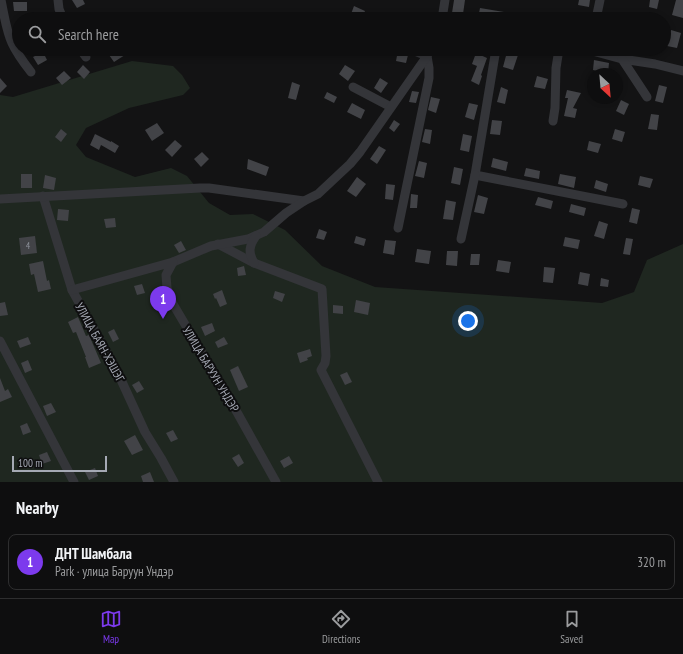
<!DOCTYPE html>
<html lang="en">
<head>
<meta charset="utf-8">
<style>
  body { margin:0; font-family:"PT Sans Narrow",sans-serif; background:#1c1c1d; color:#f1f3f6 }
  .compass { position:absolute; left:587px; top:68px; width:36px; height:36px; border-radius:50%; background:#0e0e0f; box-shadow:0 2px 6px #0003; rotate:154deg }
  .scale { position:absolute; left:12px; bottom:10px; width:95px; box-sizing:border-box; padding-left:4px; border:2px solid #a5a9b4; border-top:0; font-size:11px; line-height:14px; white-space:nowrap; color:#a5a9b4; -webkit-text-stroke:3px #0e0e0f; paint-order:stroke }
  .you { position:absolute; left:468px; top:321px; width:14px; height:14px; margin:-10px; border:3px solid #fff; border-radius:50%; background:#1a73e8; box-shadow:0 0 0 6px #1a73e833 }
  .badge { display:grid; place-items:center; width:26px; height:26px; border-radius:50%; background:#7c3aed; color:#fff; font-size:13px; font-weight:700 }
  .pin { position:absolute; translate:-50% -33px; filter:drop-shadow(0 1px 2px #0008) }
  .pin::after { content:''; position:absolute; top:21px; width:14px; height:12px; background:inherit; clip-path:polygon(0 0,100% 0,50% 100%) }
  .list { margin:0; padding:0; list-style:none }
  h2 { display:flex; justify-content:space-between; align-items:center; height:52px; margin:0; padding:0 16px; font-size:17px }
  h2 small { font-size:13px; font-weight:400; color:#9b9c9e }
  .list li { display:grid; grid-template-columns:26px 1fr auto; gap:12px; align-items:center; box-sizing:border-box; height:56px; margin:0 8px 8px; padding:0 8px; border:1px solid #2e2e2f; border-radius:8px }
  .list b { display:block; font-size:15px; white-space:nowrap }
  .list p { margin:0; font-size:13px; white-space:nowrap; color:#9b9c9e }
  .list em { font-size:13px; font-style:normal; color:#9b9c9e }
  .icon { flex:none; width:22px; height:22px; fill:none; stroke:currentColor; stroke-width:2; stroke-linecap:round; stroke-linejoin:round }
  .map { position:relative; flex:none; width:683px; height:482px; overflow:hidden }
  .search { position:absolute; background:#0e0e0f; box-shadow:0 2px 6px #0003; left:12px; right:12px; top:12px; height:44px; display:flex; align-items:center; gap:10px; box-sizing:border-box; padding:0 14px; border-radius:22px; color:#9b9c9e; font-size:15px }
  .sheet { height:116px; background:#0e0e0f }
  nav { display:flex; justify-content:space-around; align-items:center; box-sizing:border-box; height:56px; border-top:1px solid #2e2e2f; background:#0e0e0f; font-size:11px; color:#9b9c9e }
  nav a { display:grid; justify-items:center; gap:2px }
  nav .on { color:#7c3aed }
  .map>svg:first-child { display:block }
</style>
</head>
<body>
<div class="map">
<svg width="683" height="482" viewBox="0 0 683 482">
  <rect width="100%" height="100%" fill="#131314"/>
  <polygon fill="#1f2720" points="132,61 173,66 182,75 190,88 183,95 129,108 86,128 76,145 86,157 135,177 171,168 187,176 209,203 230,215 253,214 285,230 322,266 375,287 602,303 634,292 647,260 683,244 683,482 0,482 0,95 13,97"/>
  <g fill="#424347">
    <polygon points="72,0 83,0 85,4 77,8"/>
    <polygon points="454,0 465,0 463,14 452,13"/>
    <polygon points="579,0 590,0 589,7 578,5"/>
    <polygon points="650,0 659,0 657,9 649,7"/>
    <polygon points="676,0 683,0 683,18 672,15"/>
    <polygon points="13,2 27,2 27,11 14,11"/>
    <polygon points="354,6 365,11 362,19 351,14"/>
    <polygon points="480,8 504,12 503,19 487,19 478,18"/>
    <polygon points="671,30 681,33 677,48 667,46"/>
    <polygon points="118,49 121,49 125,55 114,62 109,55"/>
    <polygon points="398,50 405,52 408,55 406,63 396,61"/>
    <polygon points="43,52 47,60 38,65 33,57"/>
    <polygon points="507,52 518,55 513,70 503,67"/>
    <polygon points="476,53 487,58 481,75 482,76 479,85 471,81 477,66 472,64"/>
    <polygon points="594,60 609,63 608,73 593,70"/>
    <polygon points="83,65 90,72 84,79 77,72"/>
    <polygon points="345,65 355,71 348,81 339,74"/>
    <polygon points="64,71 71,78 62,85 56,78"/>
    <polygon points="537,76 548,79 545,89 534,87"/>
    <polygon points="0,78 7,86 0,93"/>
    <polygon points="380,78 388,83 381,93 374,88"/>
    <polygon points="292,82 300,85 296,100 288,98"/>
    <polygon points="659,85 667,87 663,103 655,101"/>
    <polygon points="501,87 508,90 505,104 497,102"/>
    <polygon points="567,90 581,93 573,108 577,109 575,118 564,116 568,98 565,98"/>
    <polygon points="412,91 419,92 416,103 409,102"/>
    <polygon points="327,92 337,97 334,103 324,98"/>
    <polygon points="431,97 440,99 436,113 428,110"/>
    <polygon points="621,100 629,104 624,115 616,111"/>
    <polygon points="352,103 365,110 361,119 347,112"/>
    <polygon points="469,103 478,105 474,120 465,117"/>
    <polygon points="651,114 659,115 657,130 648,129"/>
    <polygon points="394,120 400,124 394,132 389,128"/>
    <polygon points="492,120 502,121 500,135 490,134"/>
    <polygon points="157,123 164,133 152,141 145,130"/>
    <polygon points="61,129 67,134 61,142 55,137"/>
    <polygon points="425,129 432,130 430,144 422,142"/>
    <polygon points="615,129 625,132 622,142 612,139"/>
    <polygon points="95,134 111,142 111,141 119,146 115,153 101,145 99,150 90,145"/>
    <polygon points="463,134 472,136 469,152 460,150"/>
    <polygon points="175,140 182,146 172,157 165,150"/>
    <polygon points="589,141 601,144 598,153 587,150"/>
    <polygon points="379,146 386,150 377,164 370,159"/>
    <polygon points="202,152 209,159 201,167 194,159"/>
    <polygon points="493,158 508,162 506,171 491,167"/>
    <polygon points="248,159 269,167 266,176 247,169"/>
    <polygon points="419,161 427,163 424,178 415,176"/>
    <polygon points="454,167 463,169 460,185 451,183"/>
    <polygon points="526,168 540,171 539,179 524,176"/>
    <rect x="21" y="174" width="11" height="14"/>
    <polygon points="560,174 576,177 574,188 558,184"/>
    <polygon points="45,175 56,178 54,190 43,188"/>
    <polygon points="640,176 653,179 650,188 638,185"/>
    <polygon points="357,177 366,184 356,197 347,191"/>
    <polygon points="596,180 608,184 606,192 594,188"/>
    <polygon points="386,184 395,185 393,200 385,199"/>
    <polygon points="411,194 418,195 417,208 410,208"/>
    <polygon points="478,195 488,198 484,214 474,212"/>
    <polygon points="538,197 553,201 551,209 535,205"/>
    <polygon points="446,200 456,202 453,220 443,219"/>
    <polygon points="571,204 586,208 584,216 569,212"/>
    <polygon points="632,208 640,210 637,224 629,222"/>
    <polygon points="58,209 69,210 68,221 57,220"/>
    <polygon points="115,218 116,227 106,228 104,219"/>
    <polygon points="599,221 608,224 604,239 594,236"/>
    <polygon points="319,229 327,232 324,240 316,238"/>
    <polygon points="35,236 37,253 21,255 19,238"/>
    <polygon points="356,236 366,239 364,246 354,243"/>
    <polygon points="565,237 580,240 578,249 563,246"/>
    <polygon points="626,238 633,239 630,255 623,254"/>
    <polygon points="385,240 396,241 394,255 383,253"/>
    <polygon points="181,241 186,250 179,253 174,245"/>
    <polygon points="417,249 431,251 429,264 415,262"/>
    <polygon points="447,251 458,251 457,266 446,265"/>
    <polygon points="471,254 480,254 479,265 470,265"/>
    <polygon points="498,260 511,262 509,273 496,271"/>
    <polygon points="43,261 47,281 49,280 51,289 38,292 34,274 31,275 29,264"/>
    <polygon points="244,266 246,275 238,276 237,268"/>
    <polygon points="544,267 555,268 553,283 543,282"/>
    <polygon points="580,272 590,274 588,286 578,284"/>
    <polygon points="601,278 609,280 608,287 600,286"/>
    <polygon points="142,284 145,293 137,295 134,286"/>
    <polygon points="222,290 227,304 220,307 216,298 215,299 213,294"/>
    <polygon points="275,291 285,294 282,302 273,298"/>
    <polygon points="356,300 370,303 368,315 354,312"/>
    <polygon points="5,302 8,315 0,316 0,303"/>
    <polygon points="333,305 343,306 343,314 333,313"/>
    <polygon points="78,317 86,336 89,335 101,363 89,368 85,357 86,357 76,332 73,333 68,322"/>
    <polygon points="212,323 215,331 205,336 201,327"/>
    <polygon points="114,329 119,339 113,342 108,332"/>
    <polygon points="28,337 31,344 20,348 17,341"/>
    <polygon points="224,337 228,344 218,348 215,342"/>
    <polygon points="310,349 312,356 307,358 308,360 300,363 297,353"/>
    <polygon points="28,360 32,370 25,373 21,363"/>
    <polygon points="238,366 248,387 239,391 230,370"/>
    <polygon points="347,372 352,382 345,385 340,375"/>
    <polygon points="0,378 5,391 8,389 12,397 0,402"/>
    <polygon points="139,381 144,389 137,393 132,385"/>
    <polygon points="51,403 56,412 47,416 43,406"/>
    <polygon points="27,423 31,432 23,435 20,426"/>
    <polygon points="173,430 178,439 171,442 166,433"/>
    <polygon points="135,435 143,450 132,455 124,441"/>
    <polygon points="47,452 51,461 42,464 39,455"/>
    <polygon points="239,454 244,463 238,467 232,458"/>
    <polygon points="289,456 293,463 284,468 280,461"/>
    <polygon points="95,468 98,476 89,480 85,472"/>
    <polygon points="150,472 154,482 143,482 141,476"/>
  </g>
  <g fill="none" stroke-linecap="round" stroke-linejoin="round">
    <g stroke="#343539" stroke-width="9">
      <path d="M 1,0 C 4,14 6,30 12,43 C 17,54 24,63 31,72"/>
      <polyline points="58,0 59,9 63,19"/>
      <polyline points="442,19 445,0"/>
      <polyline points="596,19 600,0"/>
      <polyline points="80,49 86,57"/>
      <polyline points="410,49 427,56"/>
      <polyline points="496,49 475,175 623,204"/>
      <polyline points="585,49 622,59 655,64 683,71"/>
      <polyline points="622,59 647,97"/>
      <polyline points="353,87 391,107"/>
      <polyline points="553,121 555,108 556,68 559,49"/>
      <polyline points="43,196 72,290 117,371 145,432 161,458 174,482"/>
      <polyline points="0,199 200,188 209,188 304,201"/>
      <polyline points="398,228 429,78 429,68 427,56"/>
      <polyline points="461,239 475,175"/>
      <polyline points="218,244 254,263 322,289 326,356 325,363 321,370 378,482"/>
      <polyline points="173,262 211,246 248,239 264,232 286,213 304,201 318,194 350,164 360,152 427,56 429,49"/>
      <path d="M 254,263 C 248,252 249,246 256,236"/>
      <polyline points="72,290 173,262 166,275 167,288 173,304 238,414 276,482"/>
      <polyline points="0,341 74,482"/>
    </g>
  </g>
  <g text-anchor="middle" dominant-baseline="central" stroke-width="4" stroke-linejoin="round" paint-order="stroke">
    <g font-size="10" fill="#8c9099">
      <text x="28" y="245">4</text>
    </g>
    <g font-size="12" fill="#a5a9b4" stroke="#0e0e0f">
      <text transform="translate(100 342) rotate(61)">УЛИЦА БАЯН-ХЭШЭГ</text>
      <text transform="translate(211 369) rotate(59)">УЛИЦА БАРУУН УНДЭР</text>
    </g>
  </g>
</svg>
<svg class="compass" viewBox="-18 -18 36 36"><path d="M0-13l5 13h-10z" fill="#e53935"/><path d="M0 13l5-13h-10z" fill="#9b9c9e"/></svg>
<div class="scale">100 m</div>
<div class="you"></div>
<div class="pin badge" style="left:163px;top:319px">1</div>
<div class="search"><svg class="icon" aria-label="search" viewBox="0 0 24 24"><circle cx="10" cy="10" r="6"/><path d="M15 15l6 6"/></svg>Search here</div>
</div>
<section class="sheet">
<h2>Nearby<small></small></h2>
<ul class="list">
<li><span class="badge">1</span><div><b>ДНТ Шамбала</b><p>Park · улица Баруун Ундэр</p></div><em>320 m</em></li>
</ul>
</section>
<nav>
<a class="on"><svg class="icon" aria-label="map" viewBox="0 0 24 24"><path d="M3 6l6-2 6 2 6-2v14l-6 2-6-2-6 2zM9 4v14M15 6v14"/></svg>Map</a>
<a><svg class="icon" aria-label="directions" viewBox="0 0 24 24"><path d="M12 3l9 9-9 9-9-9zM9 14v-3h6M13 9l2 2-2 2"/></svg>Directions</a>
<a><svg class="icon" aria-label="saved" viewBox="0 0 24 24"><path d="M7 4h10v16l-5-4-5 4z"/></svg>Saved</a>
</nav>
</body>
</html>
